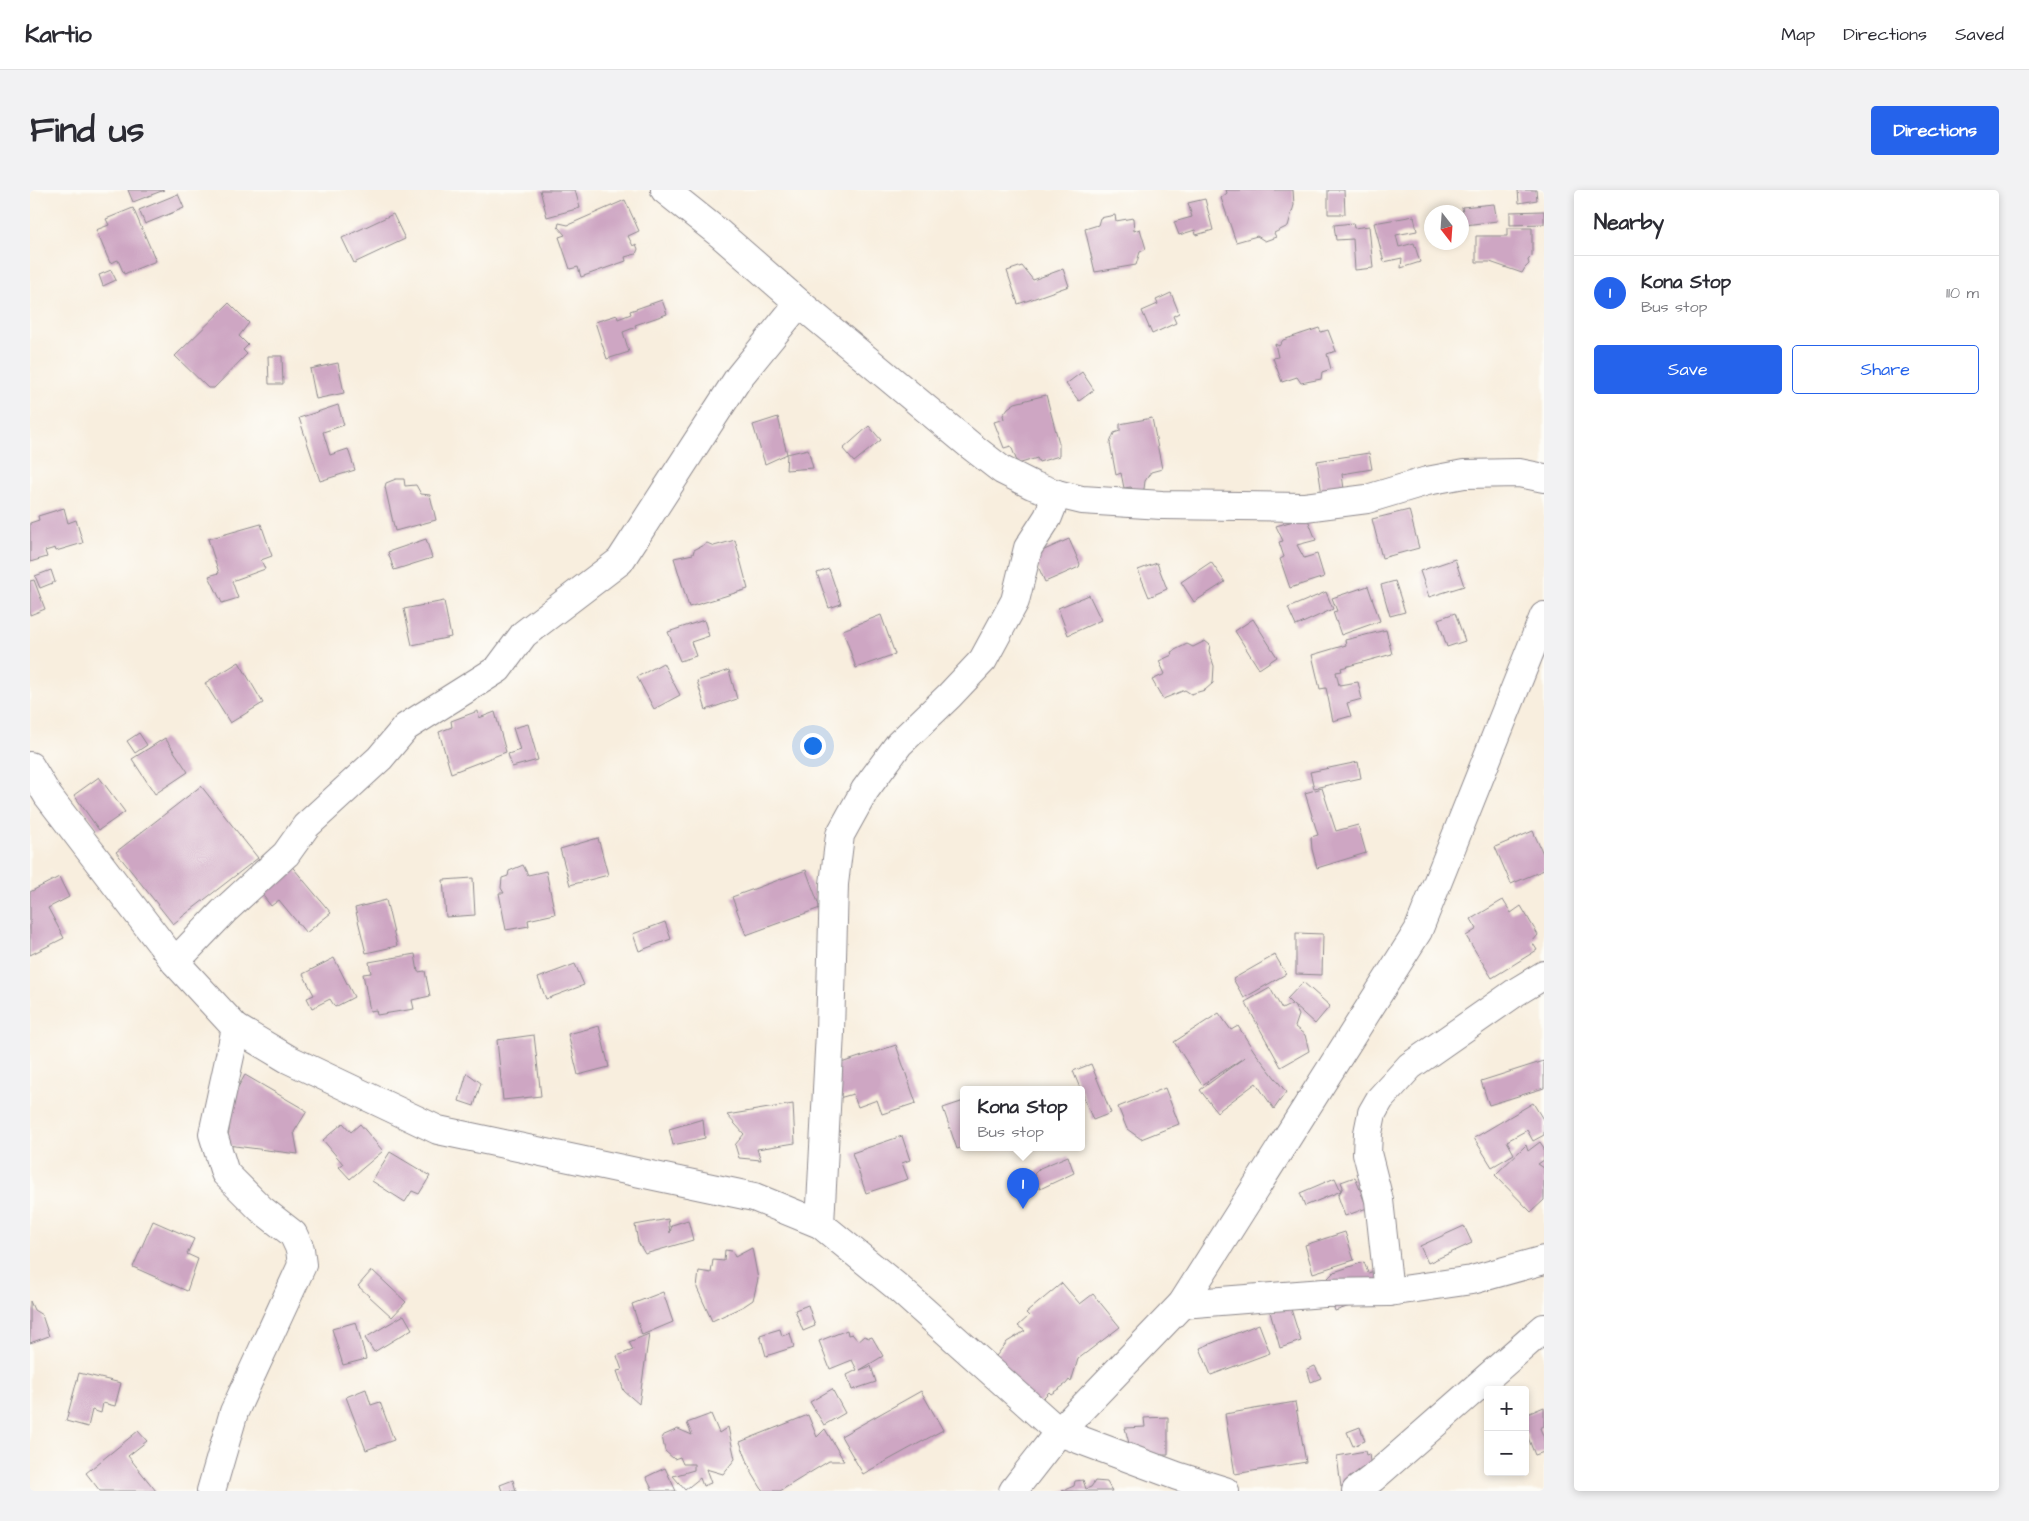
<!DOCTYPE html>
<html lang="en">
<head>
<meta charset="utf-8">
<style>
  body { margin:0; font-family:"Architects Daughter",sans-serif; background:#f2f2f3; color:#2b2b33 }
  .controls { position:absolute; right:15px; bottom:15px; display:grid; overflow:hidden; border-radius:5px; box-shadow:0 2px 8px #0003 }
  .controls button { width:45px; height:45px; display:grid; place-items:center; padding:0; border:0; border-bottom:1px solid #e1e1e2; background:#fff; color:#2b2b33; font:25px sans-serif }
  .compass { position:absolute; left:1394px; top:15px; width:45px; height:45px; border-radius:50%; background:#fff; box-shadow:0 2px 8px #0003; rotate:163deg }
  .you { position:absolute; left:782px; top:555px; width:18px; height:18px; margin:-12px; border:4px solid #fff; border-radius:50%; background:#1a73e8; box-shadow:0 0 0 8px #1a73e833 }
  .badge { display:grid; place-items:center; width:32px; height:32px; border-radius:50%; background:#2563eb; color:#fff; font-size:16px; font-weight:700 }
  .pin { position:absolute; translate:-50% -41px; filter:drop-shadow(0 1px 2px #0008) }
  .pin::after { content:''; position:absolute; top:26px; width:18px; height:15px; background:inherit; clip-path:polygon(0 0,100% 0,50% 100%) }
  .popup { position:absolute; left:930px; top:896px; width:125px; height:65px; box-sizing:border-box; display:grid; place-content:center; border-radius:5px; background:#fff; filter:drop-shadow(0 1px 4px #0005); font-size:16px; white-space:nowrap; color:#7c7c81 }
  .popup b { font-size:19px; color:#2b2b33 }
  .popup::after { content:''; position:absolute; left:50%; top:100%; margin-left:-10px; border:10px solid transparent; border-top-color:#fff }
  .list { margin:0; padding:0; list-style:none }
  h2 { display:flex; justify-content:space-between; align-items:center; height:65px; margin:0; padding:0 20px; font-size:21px }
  h2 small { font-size:16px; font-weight:400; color:#7c7c81 }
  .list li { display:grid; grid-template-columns:32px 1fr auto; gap:15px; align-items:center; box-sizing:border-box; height:75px; padding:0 20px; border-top:1px solid #e1e1e2 }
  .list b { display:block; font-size:19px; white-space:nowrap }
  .list p { margin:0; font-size:16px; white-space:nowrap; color:#7c7c81 }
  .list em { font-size:16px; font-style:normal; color:#7c7c81 }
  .actions { display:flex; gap:10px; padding:15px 20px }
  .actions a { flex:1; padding:11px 0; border:1px solid #2563eb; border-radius:5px; text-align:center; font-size:18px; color:#2563eb }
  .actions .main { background:#2563eb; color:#fff }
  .map { position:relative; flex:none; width:1514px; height:1301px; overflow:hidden; border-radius:5px }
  header { display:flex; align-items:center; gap:30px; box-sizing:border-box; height:70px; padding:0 25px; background:#fff; border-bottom:1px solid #e1e1e2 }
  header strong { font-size:24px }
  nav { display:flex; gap:28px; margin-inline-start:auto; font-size:18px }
  .intro { display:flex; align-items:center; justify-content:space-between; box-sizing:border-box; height:120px; padding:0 30px }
  h1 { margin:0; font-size:35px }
  .button { padding:12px 22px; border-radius:5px; background:#2563eb; color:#fff; font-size:18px; font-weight:700 }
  main { display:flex; gap:30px; padding:0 30px }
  aside { flex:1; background:#fff; border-radius:5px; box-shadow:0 2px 8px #0003 }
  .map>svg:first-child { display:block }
</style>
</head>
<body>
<header>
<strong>Kartio</strong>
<nav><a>Map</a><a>Directions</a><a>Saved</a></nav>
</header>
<div class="intro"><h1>Find us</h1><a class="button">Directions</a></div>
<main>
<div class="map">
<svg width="1514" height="1301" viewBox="0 0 1514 1301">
  <rect width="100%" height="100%" fill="#fdfcf7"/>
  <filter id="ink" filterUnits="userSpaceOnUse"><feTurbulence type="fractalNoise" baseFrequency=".02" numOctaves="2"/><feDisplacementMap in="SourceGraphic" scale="10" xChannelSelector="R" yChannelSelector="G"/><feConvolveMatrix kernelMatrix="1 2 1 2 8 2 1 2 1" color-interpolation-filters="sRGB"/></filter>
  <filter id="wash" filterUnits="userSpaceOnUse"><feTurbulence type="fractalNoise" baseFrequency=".0096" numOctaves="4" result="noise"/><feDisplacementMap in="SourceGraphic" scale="20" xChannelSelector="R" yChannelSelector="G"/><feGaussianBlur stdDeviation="1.12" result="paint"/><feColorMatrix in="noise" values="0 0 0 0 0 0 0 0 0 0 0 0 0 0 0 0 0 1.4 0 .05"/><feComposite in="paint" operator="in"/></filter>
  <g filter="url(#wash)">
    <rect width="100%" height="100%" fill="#f8eede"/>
    <g id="blocks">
      <g fill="#cea6c3">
        <polygon points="98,0 134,0 103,12"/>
        <polygon points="510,0 545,0 550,18 517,27"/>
        <polygon points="1196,0 1263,0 1264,15 1258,36 1244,43 1246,47 1235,51 1227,46 1206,52 1191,8 1197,3"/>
        <polygon points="1298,0 1314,0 1315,24 1298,24"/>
        <polygon points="1488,0 1506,0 1507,10 1489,13"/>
        <polygon points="148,4 154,18 115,34 109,20"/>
        <polygon points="1175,9 1183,40 1166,45 1165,40 1149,45 1144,32 1162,27 1158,13"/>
        <polygon points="595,10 609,41 598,46 603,56 606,54 608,59 606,64 595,67 596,71 551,87 548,77 540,79 529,47 535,45 528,37 529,33 538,35"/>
        <polygon points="1464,14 1467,31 1435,35 1432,17"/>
        <polygon points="103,18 126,71 94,84 88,70 80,73 66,40 79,35 76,29"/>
        <polygon points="1514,21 1514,34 1480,35 1480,22"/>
        <polygon points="363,24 375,49 324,73 312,48"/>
        <polygon points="1085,25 1086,31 1103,28 1104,41 1110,39 1116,59 1110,62 1106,75 1065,82 1055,39 1068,35 1070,28"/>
        <polygon points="1384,26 1387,41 1366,45 1369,57 1384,53 1390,72 1371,78 1372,68 1354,72 1344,33"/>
        <polygon points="1323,33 1324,38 1339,36 1343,78 1325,80 1323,49 1306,50 1304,35"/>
        <polygon points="1477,38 1502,38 1502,66 1498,70 1499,74 1495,78 1492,83 1460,72 1446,72 1446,46 1477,46"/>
        <polygon points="992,76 1003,90 1033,79 1039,96 988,114 977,81"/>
        <polygon points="81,80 86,90 73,96 69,85"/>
        <polygon points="1141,103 1149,123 1143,126 1146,133 1122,144 1112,121 1128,114 1126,110"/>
        <polygon points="632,110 637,124 605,135 606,137 593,142 599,162 577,169 565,132 587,125 588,129 601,124 600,121"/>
        <polygon points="199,113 219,133 209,146 218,155 213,160 217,164 184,198 178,198 145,166"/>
        <polygon points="1289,138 1291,142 1298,140 1306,161 1297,164 1301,179 1292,182 1291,189 1271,193 1267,187 1252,192 1243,168 1248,167 1245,154 1249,156 1253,150"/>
        <polygon points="238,166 252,166 253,194 239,194"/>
        <polygon points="308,173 314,203 286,209 280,179"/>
        <polygon points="1052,182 1064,200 1049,211 1036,194"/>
        <polygon points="1016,205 1029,253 1029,266 1009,272 1007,268 988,274 981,256 974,258 964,232 974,229 973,225 978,218 985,213"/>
        <polygon points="308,215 314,235 293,242 300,265 318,259 325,280 290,291 269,228"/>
        <polygon points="748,227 757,264 735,274 723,235"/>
        <polygon points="1122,228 1132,279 1121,282 1115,291 1114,299 1104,302 1101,297 1094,298 1091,283 1086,285 1080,253 1084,243 1090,241 1090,234"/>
        <polygon points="839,236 851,250 824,272 813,259"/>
        <polygon points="778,259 783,278 756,280 757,264"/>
        <polygon points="1339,263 1342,279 1312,284 1315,307 1293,311 1287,271"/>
        <polygon points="366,289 374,289 375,296 386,295 391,304 400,305 406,330 365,341 355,297 356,293"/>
        <polygon points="34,318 38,333 46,330 53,353 26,361 25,358 15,361 17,367 0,372 0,333 9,330 8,326"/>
        <polygon points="1379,320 1389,358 1352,368 1342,329"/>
        <polygon points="1277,327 1286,350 1267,355 1274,368 1287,364 1294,387 1260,398 1250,369 1254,367 1249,352 1253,351 1246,336"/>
        <polygon points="231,334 242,366 231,370 235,379 202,391 208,408 192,413 179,386 189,383 178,349"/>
        <polygon points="396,349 402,368 364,380 358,362"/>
        <polygon points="1039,349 1050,374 1049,377 1015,392 1003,365"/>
        <polygon points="705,350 718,399 659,417 644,368 663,364 664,360 677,353 684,356"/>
        <polygon points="1425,369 1434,396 1399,407 1390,381"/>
        <polygon points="1181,372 1195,392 1164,412 1151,392"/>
        <polygon points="1127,373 1137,399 1119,407 1108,380"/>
        <polygon points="799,379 811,414 799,418 787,383"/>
        <polygon points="21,380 25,392 10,398 5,386"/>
        <polygon points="4,390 15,419 0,425 0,391"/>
        <polygon points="1365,391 1375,422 1360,426 1351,395"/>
        <polygon points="1338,396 1350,431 1311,445 1303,422 1307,421 1302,408"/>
        <polygon points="1296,402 1303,419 1266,436 1258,418"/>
        <polygon points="1059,405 1071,430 1038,445 1028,418"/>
        <polygon points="414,411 421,447 382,455 374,419"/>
        <polygon points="1425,423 1435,451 1417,457 1408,429"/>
        <polygon points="851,425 865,464 826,478 813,440"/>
        <polygon points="1223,429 1247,467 1229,479 1205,441"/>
        <polygon points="674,430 679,446 661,452 666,466 650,471 638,442"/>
        <polygon points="1356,440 1362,464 1311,478 1312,481 1306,482 1309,495 1328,492 1332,509 1317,513 1321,526 1303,531 1296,498 1290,499 1282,465 1316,455 1315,450"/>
        <polygon points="1175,451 1180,455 1179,461 1184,476 1183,493 1175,500 1161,504 1155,500 1133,509 1122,490 1135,484 1129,471 1142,465 1141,462 1157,454 1163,457"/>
        <polygon points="209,472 233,513 200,533 175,493"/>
        <polygon points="633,473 650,505 624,519 607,487"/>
        <polygon points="699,480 707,509 676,520 667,491"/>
        <polygon points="448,521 449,528 465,522 476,562 421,583 409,542 422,537 421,531"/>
        <polygon points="498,534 508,570 482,577 478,564 490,560 483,538"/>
        <polygon points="109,543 117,555 105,563 97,551"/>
        <polygon points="135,548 158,582 125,604 102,569"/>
        <polygon points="1328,572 1331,588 1284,598 1280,582"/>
        <polygon points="69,587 95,622 69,640 44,605"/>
        <polygon points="171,596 228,668 143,734 86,662"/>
        <polygon points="1292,598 1306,641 1328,635 1336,663 1287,678 1282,659 1281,647 1288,645 1275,603"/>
        <polygon points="1503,641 1514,666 1514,680 1481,694 1465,657"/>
        <polygon points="568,648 578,685 540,695 530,659"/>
        <polygon points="259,673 301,723 276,743 249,710 241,716 227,698"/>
        <polygon points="493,675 498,685 516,681 525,724 498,730 499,736 476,740 469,703 474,703 471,698 472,688 478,686 479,681"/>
        <polygon points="776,680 790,718 716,745 702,707"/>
        <polygon points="29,687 39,707 18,718 34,748 0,765 0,702"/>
        <polygon points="443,688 445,725 416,727 413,690"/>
        <polygon points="356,710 367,756 336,763 325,718"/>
        <polygon points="1473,710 1481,723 1491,716 1508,745 1502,752 1507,760 1462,788 1436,746 1447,739 1441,729"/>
        <polygon points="635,732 641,749 609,761 603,744"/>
        <polygon points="1266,743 1293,744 1292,785 1266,784"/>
        <polygon points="385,764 388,782 395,781 400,806 382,810 384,819 347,825 346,820 340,821 333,784 341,783 339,772"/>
        <polygon points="1245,765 1256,784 1214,808 1203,789"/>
        <polygon points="304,768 324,807 305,817 300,809 282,818 277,808 284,805 273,784"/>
        <polygon points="545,774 554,795 516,809 508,788"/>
        <polygon points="1273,792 1300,816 1285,834 1263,814 1269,825 1265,837 1275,845 1279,861 1251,877 1215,812 1240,798 1252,819 1262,814 1257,809"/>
        <polygon points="1189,823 1201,840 1208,836 1224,861 1256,902 1244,919 1226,893 1187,922 1170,900 1215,867 1172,895 1144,852"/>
        <polygon points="569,836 579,877 548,885 538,844"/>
        <polygon points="504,845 511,906 473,910 467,850"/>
        <polygon points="866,855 886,913 852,924 847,910 828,917 823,904 809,908 799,877"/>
        <polygon points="1514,871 1514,898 1459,915 1451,891"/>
        <polygon points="1061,874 1081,923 1063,930 1043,881"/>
        <polygon points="437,883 451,893 444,916 429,911"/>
        <polygon points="215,885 277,921 264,942 268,964 197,955 204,904"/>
        <polygon points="1135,898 1149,934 1111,949 1097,939 1088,917"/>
        <polygon points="934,911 934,957 927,959 913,918"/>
        <polygon points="1503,913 1514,931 1514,945 1503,951 1497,940 1477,951 1484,964 1462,977 1444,948"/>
        <polygon points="763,914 765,953 727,959 731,970 709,968 705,955 714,944 697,925"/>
        <polygon points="673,929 675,948 643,955 639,939"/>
        <polygon points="313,933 321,942 330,934 353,961 320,989 309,977 313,974 293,950"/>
        <polygon points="872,946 880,970 872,973 878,989 836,1003 822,963"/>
        <polygon points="1510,952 1514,958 1514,970 1508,974 1514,978 1514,1010 1501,1022 1465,985 1496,955 1498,961"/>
        <polygon points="360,962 400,986 389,1004 382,1001 375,1012 342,991"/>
        <polygon points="1038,966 1044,983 1010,999 1004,984 1010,978"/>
        <polygon points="1325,987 1337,1018 1315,1026 1308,1006 1313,997 1311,992"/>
        <polygon points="1305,988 1311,1001 1275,1016 1270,1003"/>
        <polygon points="638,1029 640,1043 642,1035 658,1030 663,1050 615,1064 608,1052 605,1035"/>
        <polygon points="123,1031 164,1049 157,1064 168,1069 157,1101 103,1077"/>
        <polygon points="1434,1036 1442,1053 1398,1073 1390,1056"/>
        <polygon points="1315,1042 1324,1070 1283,1083 1275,1055"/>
        <polygon points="722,1058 728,1089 723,1110 714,1116 682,1131 667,1098 669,1081 681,1083 683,1070 694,1071 695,1060 702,1061 705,1067"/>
        <polygon points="1334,1072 1338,1083 1348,1080 1356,1104 1305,1121 1298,1099 1304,1097 1297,1089 1304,1082"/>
        <polygon points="342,1080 376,1112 362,1127 328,1096"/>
        <polygon points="1032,1093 1050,1114 1063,1104 1090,1137 1048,1169 1041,1192 1039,1190 1036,1194 1021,1204 1019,1202 1005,1216 963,1170 977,1152 995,1141 988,1136 999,1126 996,1123"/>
        <polygon points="633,1102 643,1132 612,1145 602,1114"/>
        <polygon points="0,1111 4,1120 12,1125 19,1146 0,1153"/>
        <polygon points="778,1115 785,1136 773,1141 765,1120"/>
        <polygon points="1260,1116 1271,1151 1250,1158 1240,1122"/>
        <polygon points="374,1125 382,1139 344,1162 335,1148"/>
        <polygon points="326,1132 336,1169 313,1175 302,1139"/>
        <polygon points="1229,1134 1240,1163 1181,1185 1170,1158"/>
        <polygon points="750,1139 752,1146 760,1143 764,1157 736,1166 730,1145"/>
        <polygon points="817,1140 818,1145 822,1144 828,1151 834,1146 839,1148 842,1147 853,1166 830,1180 841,1176 846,1192 822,1200 817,1185 827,1180 822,1170 800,1179 789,1151"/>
        <polygon points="619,1144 609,1214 594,1201 587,1181 592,1180 587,1166 603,1160 599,1152"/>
        <polygon points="1285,1176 1291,1188 1281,1192 1277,1179"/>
        <polygon points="49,1183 91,1193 85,1216 73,1213 71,1223 62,1220 58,1237 36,1231"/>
        <polygon points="336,1199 341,1215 350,1212 364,1250 336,1260 316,1207"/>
        <polygon points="802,1199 815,1223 794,1235 780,1212"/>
        <polygon points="891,1201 913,1240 833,1284 811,1246"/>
        <polygon points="1265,1212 1276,1272 1205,1284 1195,1224"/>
        <polygon points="1514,1217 1514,1236 1510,1238 1514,1248 1514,1262 1505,1265 1495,1240 1495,1225"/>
        <polygon points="681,1224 689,1243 698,1237 705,1269 693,1284 676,1279 681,1293 673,1296 670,1288 655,1300 643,1286 664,1280 664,1274 653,1274 650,1267 644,1269 635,1261 632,1246 648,1239 662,1245 657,1233"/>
        <polygon points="778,1225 787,1247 795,1239 814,1271 799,1271 750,1301 733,1301 722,1283 710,1252"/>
        <polygon points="1138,1227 1138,1265 1102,1265 1095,1238 1115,1237 1114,1228"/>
        <polygon points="1330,1237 1335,1251 1323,1256 1317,1242"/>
        <polygon points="108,1241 117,1251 98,1266 126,1301 70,1301 56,1283"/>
        <polygon points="1335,1261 1336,1265 1339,1264 1341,1279 1327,1282 1329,1295 1311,1297 1307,1266"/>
        <polygon points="635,1278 646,1301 623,1301 616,1287"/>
        <polygon points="483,1290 486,1301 472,1301 470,1295"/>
        <polygon points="1053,1290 1056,1299 1061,1297 1065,1291 1077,1292 1082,1301 1032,1301 1044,1296 1045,1291"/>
      </g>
    </g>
  </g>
  <g filter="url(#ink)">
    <use href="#blocks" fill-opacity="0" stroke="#8d888c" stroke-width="1"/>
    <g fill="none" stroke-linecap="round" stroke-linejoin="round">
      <defs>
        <g id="street">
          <polyline points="635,0 690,44 769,113 941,256 972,280 1002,295 1027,304 1052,310 1132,315 1275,317 1337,309 1397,291 1434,284 1489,283 1514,288"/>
          <polyline points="0,576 18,606 145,772 206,838 258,869 408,940 724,1007 790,1034 866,1096 1029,1242 1147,1286 1195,1301"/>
          <polyline points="145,772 194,721 256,664 276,636 350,568 376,537 468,479 494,444 590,371 709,187 769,113"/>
          <polyline points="790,1034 800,842 804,694 810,645 835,600 869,554 919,506 953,470 985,411 998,358 1018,327 1027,304"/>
          <polyline points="1359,1102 1349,1010 1337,963 1338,943 1342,923 1350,909 1380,876 1486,802 1514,785"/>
          <polyline points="1152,1114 1294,1103 1359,1102 1442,1090 1514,1070"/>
          <polyline points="181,1301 204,1222 272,1075 270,1059 263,1044 231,1019 195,983 183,944 206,838"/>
          <polyline points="983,1301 1029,1242 1152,1114 1388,741 1514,426"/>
          <polyline points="1326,1301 1343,1288 1514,1138"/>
        </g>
      </defs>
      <use href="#street" stroke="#8d888c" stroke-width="30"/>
      <use href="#street" stroke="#fff" stroke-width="28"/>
    </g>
  </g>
</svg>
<div class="controls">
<button>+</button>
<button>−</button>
</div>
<svg class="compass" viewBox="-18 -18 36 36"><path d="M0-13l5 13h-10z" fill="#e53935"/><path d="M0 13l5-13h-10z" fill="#7c7c81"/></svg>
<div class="you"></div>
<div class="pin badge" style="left:993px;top:1019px">1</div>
<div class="popup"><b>Kona Stop</b>Bus stop</div>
</div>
<aside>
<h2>Nearby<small></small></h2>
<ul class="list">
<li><span class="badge">1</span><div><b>Kona Stop</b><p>Bus stop</p></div><em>110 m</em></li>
</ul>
<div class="actions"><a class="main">Save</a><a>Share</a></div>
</aside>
</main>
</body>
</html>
